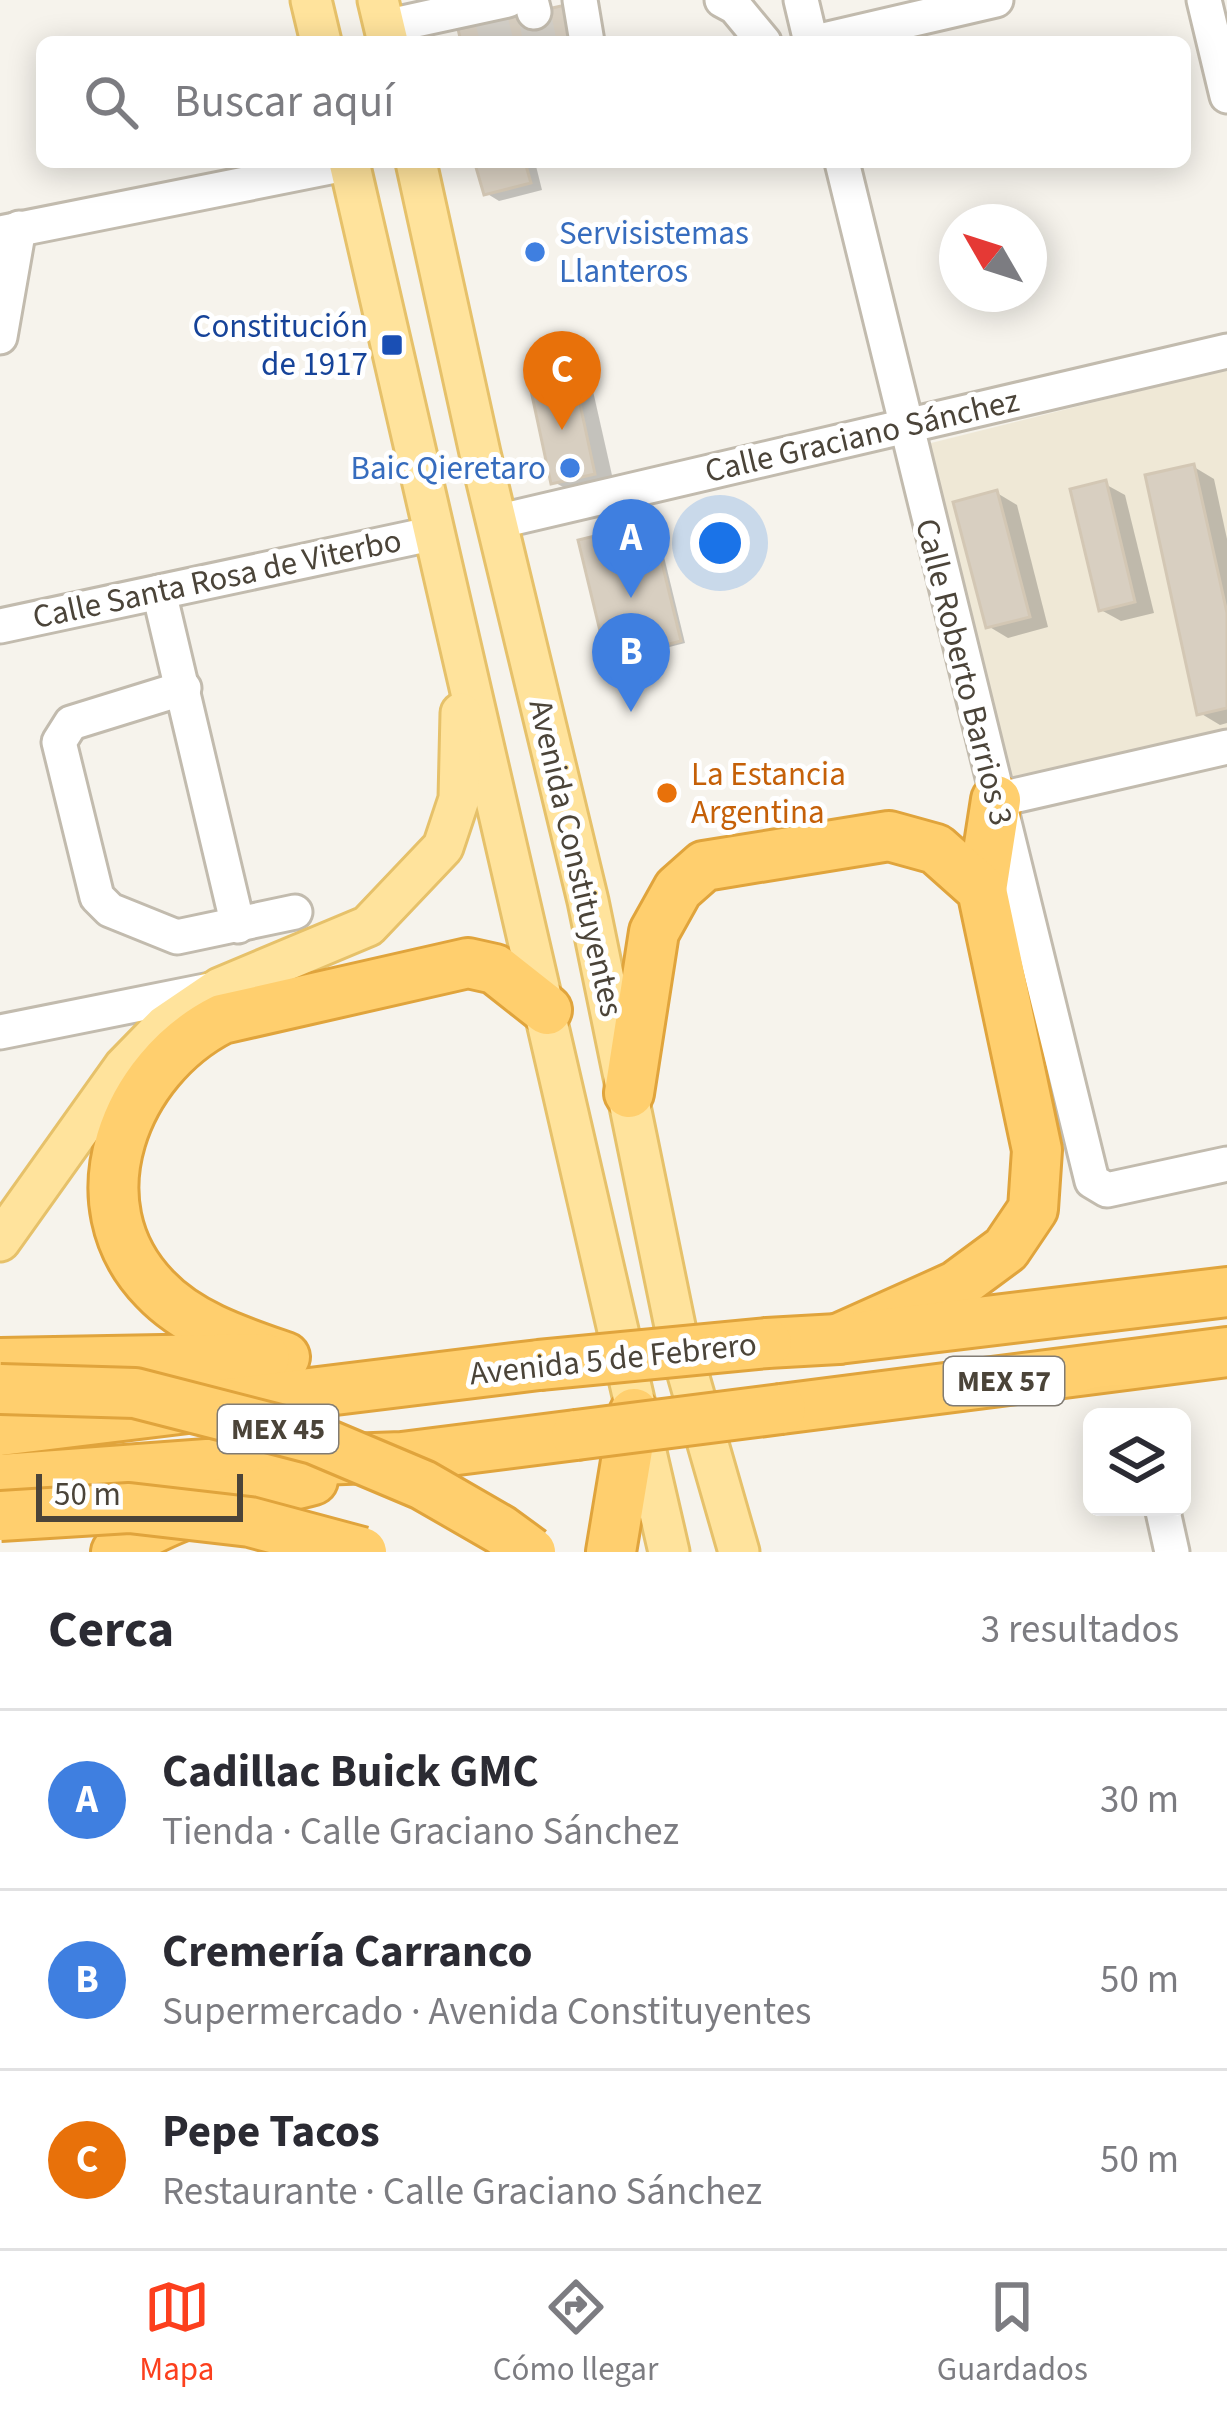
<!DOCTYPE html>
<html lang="es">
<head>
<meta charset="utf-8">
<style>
  body { margin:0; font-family:"Source Sans 3",sans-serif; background:#f2f2f3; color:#2b2b33 }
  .controls { position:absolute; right:36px; bottom:36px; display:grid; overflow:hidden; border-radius:18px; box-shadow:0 6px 30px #0003 }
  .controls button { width:108px; height:108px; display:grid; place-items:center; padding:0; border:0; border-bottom:3px solid #e1e1e2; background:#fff; color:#2b2b33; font:60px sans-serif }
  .compass { position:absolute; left:939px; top:204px; width:108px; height:108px; border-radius:50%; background:#fff; box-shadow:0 6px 30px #0003; rotate:309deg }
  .scale { position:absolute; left:36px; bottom:30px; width:207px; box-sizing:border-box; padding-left:12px; border:6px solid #4b4439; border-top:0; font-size:33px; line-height:42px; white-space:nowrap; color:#4b4439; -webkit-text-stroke:9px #fff; paint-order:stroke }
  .you { position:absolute; left:720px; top:543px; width:42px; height:42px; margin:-30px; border:9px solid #fff; border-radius:50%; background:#1a73e8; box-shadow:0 0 0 18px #1a73e833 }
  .badge { display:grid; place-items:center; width:78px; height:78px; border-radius:50%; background:#fc3f1d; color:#fff; font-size:39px; font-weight:700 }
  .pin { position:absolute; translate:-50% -99px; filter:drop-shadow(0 3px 6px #0008) }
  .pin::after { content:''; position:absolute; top:63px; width:42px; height:36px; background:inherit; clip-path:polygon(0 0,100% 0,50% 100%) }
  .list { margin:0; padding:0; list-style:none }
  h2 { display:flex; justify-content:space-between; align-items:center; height:156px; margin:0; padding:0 48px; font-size:51px }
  h2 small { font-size:39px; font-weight:400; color:#7c7c81 }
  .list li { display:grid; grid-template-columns:78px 1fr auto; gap:36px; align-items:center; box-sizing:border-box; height:180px; padding:0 48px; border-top:3px solid #e1e1e2 }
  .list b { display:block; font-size:45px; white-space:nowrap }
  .list p { margin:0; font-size:39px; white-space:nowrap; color:#7c7c81 }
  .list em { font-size:39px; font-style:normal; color:#7c7c81 }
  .icon { flex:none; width:66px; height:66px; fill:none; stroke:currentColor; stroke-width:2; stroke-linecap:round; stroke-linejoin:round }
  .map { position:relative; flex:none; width:1227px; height:1552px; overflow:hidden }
  .search { position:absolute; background:#fff; box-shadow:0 6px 30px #0003; left:36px; right:36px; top:36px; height:132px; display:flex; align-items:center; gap:30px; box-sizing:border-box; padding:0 42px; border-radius:18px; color:#7c7c81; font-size:45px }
  .sheet { height:696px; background:#fff }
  nav { display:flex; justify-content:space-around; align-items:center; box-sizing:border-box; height:168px; border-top:3px solid #e1e1e2; background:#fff; font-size:33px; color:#7c7c81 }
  nav a { display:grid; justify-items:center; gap:6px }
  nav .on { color:#fc3f1d }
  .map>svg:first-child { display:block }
</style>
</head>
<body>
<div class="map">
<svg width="1227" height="1552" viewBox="0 0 1227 1552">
  <rect width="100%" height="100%" fill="#f6f3ec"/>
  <polygon fill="#efe8d6" points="1227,369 1227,736 1010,790 927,444"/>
  <g fill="#0003">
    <polygon points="494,162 535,162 542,190 499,201 486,193 479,166"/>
    <polygon points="573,380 593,391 614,484 574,493 554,482"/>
    <polygon points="1194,467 1214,479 1227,539 1227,723 1220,725 1200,713"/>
    <polygon points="1105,484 1125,495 1154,613 1121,621 1101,610"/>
    <polygon points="997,493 1017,505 1048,627 1008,638 988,626"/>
    <polygon points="652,525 657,528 685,643 615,661 610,658"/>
  </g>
  <g fill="#d8cfc1" stroke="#d3c7b4" stroke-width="3">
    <polygon points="570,4 579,42 461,42 458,29"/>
    <polygon points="525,162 531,183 484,195 475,164"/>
    <polygon points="574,376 595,474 551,484 530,386"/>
    <polygon points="1194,464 1227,613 1227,708 1197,715 1145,475"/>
    <polygon points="1106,480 1135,602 1099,611 1070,489"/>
    <polygon points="997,490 1030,617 986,628 953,502"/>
    <polygon points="652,522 681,641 607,660 578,540"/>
  </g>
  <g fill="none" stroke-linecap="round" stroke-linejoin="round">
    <g stroke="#d4d0c8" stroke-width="33" stroke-dasharray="33 16" stroke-linecap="butt">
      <polyline points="534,12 540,42"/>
      <polyline points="492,22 497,42"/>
    </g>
    <defs>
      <g id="minor">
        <polyline points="531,0 534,12"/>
        <polyline points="580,0 587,42"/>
        <polyline points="722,0 735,7 764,42"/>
        <polyline points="801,0 811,42"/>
        <polyline points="1204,0 1227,96"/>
        <polyline points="384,27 508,0"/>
        <polyline points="815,42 996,0"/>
        <polyline points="842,162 1092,1181 1107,1190 1227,1164"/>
        <polyline points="0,233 350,163"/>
        <polyline points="0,337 19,228"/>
        <polyline points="496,522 1227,351"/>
        <polyline points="159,592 238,926"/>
        <polyline points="0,626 435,533"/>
        <polyline points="184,688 71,723 59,742 97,897 110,910 177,937 295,912"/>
        <polyline points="996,800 1227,747"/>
        <polyline points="0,1032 210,990"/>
        <polyline points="1162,1507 1172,1552"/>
      </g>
      <g id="major">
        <polyline points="311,0 321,42"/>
        <polyline points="378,0 388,42"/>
        <polyline points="349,162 669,1552"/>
        <polyline points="416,162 480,453 588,901 677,1336 739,1552"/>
        <polyline points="0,1241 124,1067 164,1026 220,988 368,926 443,847 459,799 461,713"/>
      </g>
      <g id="highway">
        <polyline points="982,890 996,800"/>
        <polyline points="629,1093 654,932 678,889 704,866 889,836 936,849 982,890 1037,1150 1033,1209 1006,1249 956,1286 838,1339"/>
        <polyline points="767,1343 838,1339 1227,1292"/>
        <path d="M 285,1357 C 239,1341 189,1325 155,1289 C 71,1203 125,1068 222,1019 L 468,963 L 495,969 L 547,1010"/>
        <polyline points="0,1363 265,1358"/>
        <polyline points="781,1409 1227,1352"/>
        <polyline points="0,1431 539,1365"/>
        <polyline points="0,1479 207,1464 402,1457 576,1435"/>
        <path d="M 116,1552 C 170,1509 247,1497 313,1480"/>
        <polyline points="611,1552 634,1413"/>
      </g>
    </defs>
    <use href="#minor" stroke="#c2bbae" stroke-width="39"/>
    <use href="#major" stroke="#e6c16a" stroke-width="45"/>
    <use href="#highway" stroke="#e0a43c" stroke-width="54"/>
    <use href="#minor" stroke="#fff" stroke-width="33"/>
    <use href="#major" stroke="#ffe39c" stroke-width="39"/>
    <use href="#highway" stroke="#ffcf6e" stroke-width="48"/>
    <defs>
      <g id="highway-bridge">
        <polyline points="539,1365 767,1343"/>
        <polyline points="0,1389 135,1393 314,1439 423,1485 501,1530 531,1552"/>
        <polyline points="576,1435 781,1409"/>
        <polyline points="0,1516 129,1508 250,1522 362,1552"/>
      </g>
    </defs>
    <use href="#highway-bridge" stroke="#e0a43c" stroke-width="54" stroke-linecap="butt"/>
    <use href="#highway-bridge" stroke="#ffcf6e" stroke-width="48"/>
  </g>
  <g fill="#3f7fe0" stroke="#fff" stroke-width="4.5">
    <circle cx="535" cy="252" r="12"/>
    <circle cx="570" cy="468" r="12"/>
  </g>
  <rect fill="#1a4fb4" stroke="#fff" stroke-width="4.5" x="380" y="333" width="24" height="24" rx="6"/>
  <circle fill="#e8710a" stroke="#fff" stroke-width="4.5" cx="667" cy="793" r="12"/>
  <g text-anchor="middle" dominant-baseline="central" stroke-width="10" stroke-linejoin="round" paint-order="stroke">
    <g fill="#fff" stroke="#817c74" stroke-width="3">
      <rect x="944" y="1357" width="120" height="48" rx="9"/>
      <rect x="218" y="1405" width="120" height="48" rx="9"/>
    </g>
    <g font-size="30" font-weight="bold" fill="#4b4439">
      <text x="1004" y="1381">MEX 57</text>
      <text x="278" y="1429">MEX 45</text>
    </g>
    <g font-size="33" fill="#366cbe" stroke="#fff" text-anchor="start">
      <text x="559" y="233">Servisistemas<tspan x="559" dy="38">Llanteros</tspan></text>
      <text x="546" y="468" text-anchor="end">Baic Qieretaro</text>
    </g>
    <g font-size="33" fill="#164399" stroke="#fff" text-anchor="end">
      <text x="368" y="326">Constitución<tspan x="368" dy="38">de 1917</tspan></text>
    </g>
    <g font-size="33" fill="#4b4439" stroke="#fff">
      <text transform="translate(862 436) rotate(-13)">Calle Graciano Sánchez</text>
      <text transform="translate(217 579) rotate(-12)">Calle Santa Rosa de Viterbo</text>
      <text transform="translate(964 672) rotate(76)">Calle Roberto Barrios 3</text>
      <text transform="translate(576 858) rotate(77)">Avenida Constituyentes</text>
      <text transform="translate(613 1359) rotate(-6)">Avenida 5 de Febrero</text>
    </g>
    <g font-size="33" fill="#c56008" stroke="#fff" text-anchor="start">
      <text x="691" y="774">La Estancia<tspan x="691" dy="38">Argentina</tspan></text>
    </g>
  </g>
</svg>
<div class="controls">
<button><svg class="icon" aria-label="layers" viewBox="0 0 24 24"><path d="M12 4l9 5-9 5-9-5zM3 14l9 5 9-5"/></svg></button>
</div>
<svg class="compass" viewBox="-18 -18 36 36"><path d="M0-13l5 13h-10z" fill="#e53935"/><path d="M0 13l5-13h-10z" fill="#7c7c81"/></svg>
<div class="scale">50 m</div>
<div class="you"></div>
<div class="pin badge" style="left:631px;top:598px;background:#3f7fe0">A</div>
<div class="pin badge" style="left:631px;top:712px;background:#3f7fe0">B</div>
<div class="pin badge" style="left:562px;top:430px;background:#e8710a">C</div>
<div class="search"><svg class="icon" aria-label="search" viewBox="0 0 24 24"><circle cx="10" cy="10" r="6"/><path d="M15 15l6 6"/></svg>Buscar aquí</div>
</div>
<section class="sheet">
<h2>Cerca<small>3 resultados</small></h2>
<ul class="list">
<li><span class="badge" style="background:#3f7fe0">A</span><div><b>Cadillac Buick GMC</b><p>Tienda · Calle Graciano Sánchez</p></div><em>30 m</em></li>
<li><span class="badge" style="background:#3f7fe0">B</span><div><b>Cremería Carranco</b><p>Supermercado · Avenida Constituyentes</p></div><em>50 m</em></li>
<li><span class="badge" style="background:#e8710a">C</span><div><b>Pepe Tacos</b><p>Restaurante · Calle Graciano Sánchez</p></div><em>50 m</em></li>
</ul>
</section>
<nav>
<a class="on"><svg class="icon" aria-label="map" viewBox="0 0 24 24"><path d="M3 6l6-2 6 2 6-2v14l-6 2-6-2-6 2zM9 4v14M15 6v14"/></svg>Mapa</a>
<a><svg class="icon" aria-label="directions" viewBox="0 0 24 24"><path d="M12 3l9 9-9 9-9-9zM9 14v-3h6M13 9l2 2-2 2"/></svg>Cómo llegar</a>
<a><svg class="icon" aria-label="saved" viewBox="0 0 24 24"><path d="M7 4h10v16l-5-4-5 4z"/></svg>Guardados</a>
</nav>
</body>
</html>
